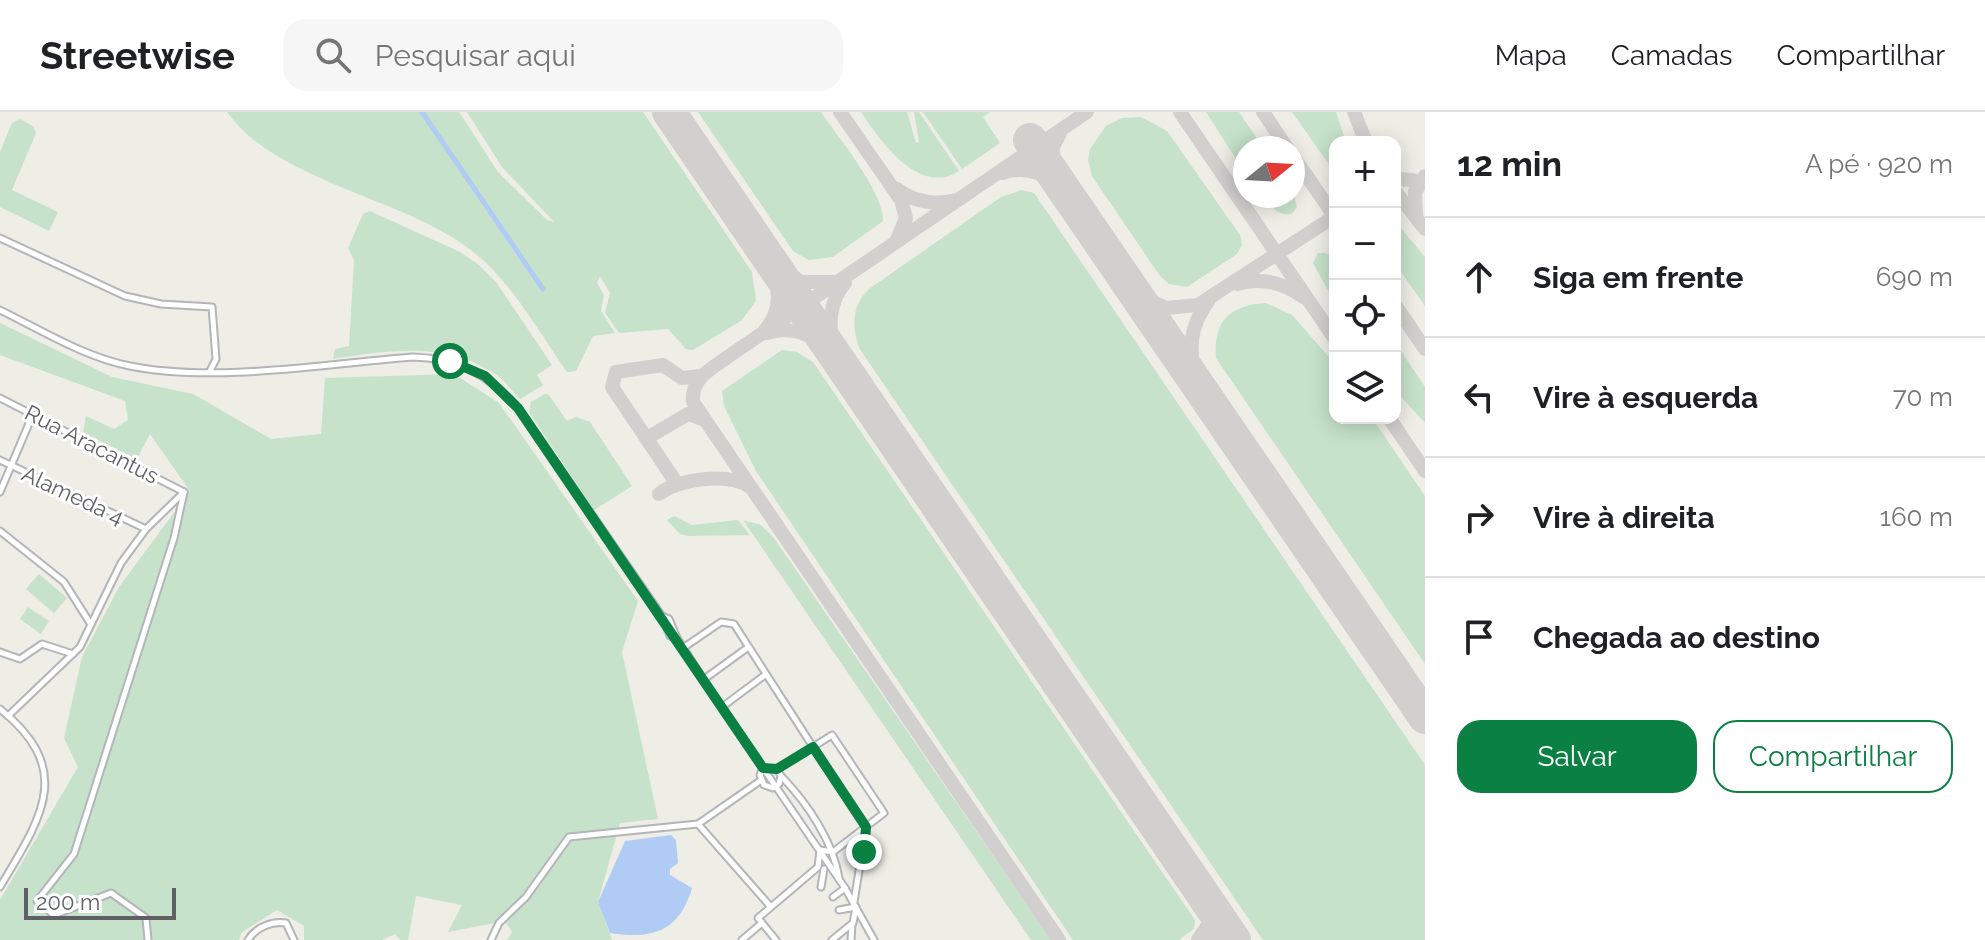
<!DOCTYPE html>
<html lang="pt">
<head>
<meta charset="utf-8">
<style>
  body { margin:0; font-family:Raleway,sans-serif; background:#f6f6f6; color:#202124 }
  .controls { position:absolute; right:24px; top:24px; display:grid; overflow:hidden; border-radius:16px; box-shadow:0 4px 20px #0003 }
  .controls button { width:72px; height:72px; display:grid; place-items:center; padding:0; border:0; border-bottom:2px solid #e0e0e0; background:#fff; color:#202124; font:40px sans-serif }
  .compass { position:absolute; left:1233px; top:24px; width:72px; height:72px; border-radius:50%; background:#fff; box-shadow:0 4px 20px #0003; rotate:72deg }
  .scale { position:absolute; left:24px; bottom:20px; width:152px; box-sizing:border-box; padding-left:8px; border:4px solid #5e6064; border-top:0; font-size:22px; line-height:28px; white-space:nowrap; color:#5e6064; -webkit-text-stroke:6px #fff; paint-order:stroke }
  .stop { position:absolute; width:24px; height:24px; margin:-18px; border:6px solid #0b8043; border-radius:50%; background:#fff }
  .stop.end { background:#0b8043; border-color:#fff; box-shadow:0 2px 8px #0008 }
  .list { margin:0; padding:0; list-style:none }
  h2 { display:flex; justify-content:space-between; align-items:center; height:104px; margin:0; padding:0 32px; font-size:34px }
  h2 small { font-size:26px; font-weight:400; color:#757577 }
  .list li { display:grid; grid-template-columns:52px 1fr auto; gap:24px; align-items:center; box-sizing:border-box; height:120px; padding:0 32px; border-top:2px solid #e0e0e0 }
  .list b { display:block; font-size:30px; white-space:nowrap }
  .list em { font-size:26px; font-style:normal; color:#757577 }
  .actions { display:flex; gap:16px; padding:24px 32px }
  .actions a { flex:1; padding:18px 0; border:2px solid #0b8043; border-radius:24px; text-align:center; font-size:28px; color:#0b8043 }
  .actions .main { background:#0b8043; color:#fff }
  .icon { flex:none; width:44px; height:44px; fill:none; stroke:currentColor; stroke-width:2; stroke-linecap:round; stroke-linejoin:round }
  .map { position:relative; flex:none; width:1425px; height:828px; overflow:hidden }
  header { display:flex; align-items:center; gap:48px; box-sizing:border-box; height:112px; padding:0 40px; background:#fff; border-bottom:2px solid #e0e0e0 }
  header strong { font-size:38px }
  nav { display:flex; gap:44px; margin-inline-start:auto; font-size:28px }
  .search { width:560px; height:72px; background:#f6f6f6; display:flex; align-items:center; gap:20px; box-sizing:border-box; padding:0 28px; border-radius:24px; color:#757577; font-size:30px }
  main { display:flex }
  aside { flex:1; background:#fff }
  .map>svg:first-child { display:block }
</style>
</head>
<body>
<header>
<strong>Streetwise</strong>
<div class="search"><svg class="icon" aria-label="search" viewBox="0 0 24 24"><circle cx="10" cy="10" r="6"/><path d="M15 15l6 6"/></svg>Pesquisar aqui</div>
<nav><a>Mapa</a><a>Camadas</a><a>Compartilhar</a></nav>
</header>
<main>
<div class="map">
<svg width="1425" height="828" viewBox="0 0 1425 828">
  <rect width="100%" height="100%" fill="#eeede6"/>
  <g fill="#c6e2ca">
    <path d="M 227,0 L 459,0 L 498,60 L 547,108 L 554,110 L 502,55 L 467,0 L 643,0 L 752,160 L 756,189 L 742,208 L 693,238 L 686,237 L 668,217 L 619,221 L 605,201 L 610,181 L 600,164 L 597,171 L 604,183 L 601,199 L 615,221 L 593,224 L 576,259 L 567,260 C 536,216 509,164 464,133 C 396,85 274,67 227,0 Z"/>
    <path d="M 698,0 L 821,0 C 838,25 884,80 883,109 L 833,145 L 809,148 L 793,139 Z"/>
    <path d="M 861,0 L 907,0 L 916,31 L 919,30 L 914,0 L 919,0 L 959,59 C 920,85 881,30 861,0 Z"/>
    <polygon points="923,0 990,0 983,5 1000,31 962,57"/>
    <polygon points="1206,0 1239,0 1263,36 1245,36 1245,61"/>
    <polygon points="1292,0 1336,0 1346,30 1335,30 1335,61"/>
    <polygon points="1141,5 1167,19 1240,123 1242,133 1237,142 1187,175 1169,172 1160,164 1092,64 1088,48 1090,37 1106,14 1122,6"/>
    <polygon points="20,7 34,15 36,21 12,78 58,100 49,119 0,95 0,40 12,11"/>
    <path d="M 1022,78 L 1034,81 L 1425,653 L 1425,828 L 1263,828 L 859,236 C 852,213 851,195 869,177 L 1001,85 Z"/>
    <path d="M 1293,81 L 1297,95 L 1292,102 C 1277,104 1272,95 1263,84 Z"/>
    <path d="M 370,99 L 460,140 L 479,153 L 496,170 L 552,253 L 537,263 L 543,273 L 520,287 C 512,280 507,270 498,264 C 447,229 392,238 333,247 L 335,237 L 349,234 L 354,148 L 348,136 L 363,102 Z"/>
    <polygon points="1395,109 1425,145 1425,194 1395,151"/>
    <polygon points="1318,141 1326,141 1335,147 1335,191 1313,151"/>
    <path d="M 1266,191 L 1292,203 L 1335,252 L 1335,306 L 1372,306 L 1425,384 L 1425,552 L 1216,246 C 1213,209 1230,193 1266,191 Z"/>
    <polygon points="0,211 112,265 193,282 271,327 321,322 325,266 454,262 499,291 638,489 622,540 658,707 620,711 598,790 612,828 507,828 512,820 505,809 448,820 462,793 416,784 408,828 400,828 395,822 382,828 304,828 304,814 277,798 242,820 239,828 0,828 0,788 78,655 64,626 82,545 119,475 190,379 150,322 137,347 83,321 86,304 114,317 128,308 125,289 0,243"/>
    <polygon points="1395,230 1425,275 1425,311 1395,278"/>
    <polygon points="782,238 797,240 813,250 1195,808 1194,817 1179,828 1073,828 756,359 724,294 722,279"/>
    <polygon points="545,282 548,282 567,309 576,305 590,310 632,374 594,398 529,300 531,290"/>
    <polygon points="674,404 692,413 738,408 750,423 688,424 680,422 667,408"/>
    <polygon points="743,408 761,413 774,426 1051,828 1031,828"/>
    <polygon points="39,462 67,486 54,501 26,477"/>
    <polygon points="28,495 49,509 41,522 20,507"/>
  </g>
  <path fill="#b0ccf5" d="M 671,723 L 676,728 L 678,751 L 670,757 L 670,763 L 692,776 C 680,818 654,828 610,821 L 598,790 L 625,729 Z"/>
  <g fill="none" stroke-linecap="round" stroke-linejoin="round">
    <polyline stroke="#b0ccf5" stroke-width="5" points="422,0 543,177"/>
    <g stroke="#d1d0ce" stroke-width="14">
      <polyline points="840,0 901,88 906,106 897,128"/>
      <polyline points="1180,0 1335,227"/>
      <polyline points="1263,0 1287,36"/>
      <polyline points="1354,0 1366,30"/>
      <polyline points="1293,44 1335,105"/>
      <polyline points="1052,60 1053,35 1060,21"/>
      <path d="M 1002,61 C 1030,52 1049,64 1069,83"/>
      <polyline points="1395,67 1413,68"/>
      <path d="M 897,77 C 915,91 935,93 957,88"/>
      <polyline points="1395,79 1425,117"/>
      <polyline points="1416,104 1415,80 1425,64"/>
      <polyline points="771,149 801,170 835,170"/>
      <path d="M 1237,172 C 1262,165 1283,170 1303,185"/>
      <polyline points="1137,182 1166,196 1198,193 1335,104"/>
      <polyline points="1395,193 1425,237"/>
      <path d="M 765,218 C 783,198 779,175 772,151"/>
      <path d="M 767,221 C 794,213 812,223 833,239"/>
      <path d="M 833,239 C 829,214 828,191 845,171"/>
      <path d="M 1196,270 C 1189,237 1188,216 1209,188"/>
      <polyline points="1389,306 1425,359"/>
      <polyline points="647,326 688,302 705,308"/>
      <polyline points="677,372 612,275 616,260 663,253 682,266 701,264"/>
      <path d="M 659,382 C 679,367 728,360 750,375"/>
      <polyline points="1201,826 1214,823 1231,828"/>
      <path d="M 1059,828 L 693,290 C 691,266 711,257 729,244 L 1087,0"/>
      <polyline points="1198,828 1210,810 1208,790"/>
    </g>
    <g stroke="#d1d0ce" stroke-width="34">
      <polyline points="669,0 1234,828"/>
      <polyline points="1030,28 1425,605"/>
    </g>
    <defs>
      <g id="minor">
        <polyline points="0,126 125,184 161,192 212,195 216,247 210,259"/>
        <path d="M 0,198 C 41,218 84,245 130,254 C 214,271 326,252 412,245 C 457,246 489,262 518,296 L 662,504 L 670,524 L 677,526"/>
        <polyline points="0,286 184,380"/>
        <polyline points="0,348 146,417"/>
        <polyline points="0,380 33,302"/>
        <polyline points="0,419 64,470 90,511"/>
        <polyline points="662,504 669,507 677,526 712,581 845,776 874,828"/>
        <polyline points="683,536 721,510 734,512 813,635 777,657 763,656 760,663 764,673 773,676 779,672 781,664 777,657"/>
        <polyline points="0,540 20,547 42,532 73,542"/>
        <polyline points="703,568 747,536"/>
        <polyline points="722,595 765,563"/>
        <path d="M 0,597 C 76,658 41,706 0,775"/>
        <polyline points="8,604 80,535 121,451 146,417 184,380"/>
        <path d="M 782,665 C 807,691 833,729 839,766"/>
        <polyline points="698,712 760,669"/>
        <polyline points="821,775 824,757"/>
        <polyline points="833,785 845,776"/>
        <polyline points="148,828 146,806 111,781 54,803 37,789 74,742 174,426 184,380"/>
        <path d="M 248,828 C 256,815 272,809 286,811 L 294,828"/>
        <polyline points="491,828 499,811 526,785 569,725 698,712 770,794"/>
        <polyline points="742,828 762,811"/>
        <polyline points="776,828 758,806 818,755 820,738 833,740 884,701 832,623 813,635 866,715 854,790"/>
        <polyline points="832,828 853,811 856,795 839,798"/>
        <polyline points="851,828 852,812"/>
      </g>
    </defs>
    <use href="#minor" stroke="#b3b5b9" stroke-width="9"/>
    <use href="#minor" stroke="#fff" stroke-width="5"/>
  </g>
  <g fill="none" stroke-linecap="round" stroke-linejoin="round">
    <polyline stroke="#0b8043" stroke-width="10" points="450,249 485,264 518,296 763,656 777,657 813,635 866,715 864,740"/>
  </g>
  <g text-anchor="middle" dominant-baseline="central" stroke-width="6" stroke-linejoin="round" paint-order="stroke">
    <g font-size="22" fill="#5e6064" stroke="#fff">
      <text transform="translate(92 332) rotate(27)">Rua Aracantus</text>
      <text transform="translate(73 383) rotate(25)">Alameda 4</text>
    </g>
  </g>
</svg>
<div class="controls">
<button>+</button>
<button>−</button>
<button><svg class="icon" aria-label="locate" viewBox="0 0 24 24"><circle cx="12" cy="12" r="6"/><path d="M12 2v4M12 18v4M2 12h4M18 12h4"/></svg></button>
<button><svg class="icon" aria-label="layers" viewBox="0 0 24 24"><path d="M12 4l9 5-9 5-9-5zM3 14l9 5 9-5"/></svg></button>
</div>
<svg class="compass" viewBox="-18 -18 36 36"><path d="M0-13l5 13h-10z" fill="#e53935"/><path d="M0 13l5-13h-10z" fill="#757577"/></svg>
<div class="scale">200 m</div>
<div class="stop" style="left:450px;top:249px"></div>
<div class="stop end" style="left:864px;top:740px"></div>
</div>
<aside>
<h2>12 min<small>A pé · 920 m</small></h2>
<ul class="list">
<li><svg class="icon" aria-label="ahead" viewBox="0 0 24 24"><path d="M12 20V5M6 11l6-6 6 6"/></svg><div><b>Siga em frente</b></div><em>690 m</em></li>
<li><svg class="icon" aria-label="left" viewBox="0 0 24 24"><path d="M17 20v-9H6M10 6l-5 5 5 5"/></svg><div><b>Vire à esquerda</b></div><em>70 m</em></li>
<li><svg class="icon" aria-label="right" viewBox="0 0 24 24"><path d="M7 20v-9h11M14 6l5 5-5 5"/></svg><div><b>Vire à direita</b></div><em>160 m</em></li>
<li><svg class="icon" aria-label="arrive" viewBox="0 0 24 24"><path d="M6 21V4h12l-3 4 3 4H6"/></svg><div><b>Chegada ao destino</b></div></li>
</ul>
<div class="actions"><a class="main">Salvar</a><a>Compartilhar</a></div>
</aside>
</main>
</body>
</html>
